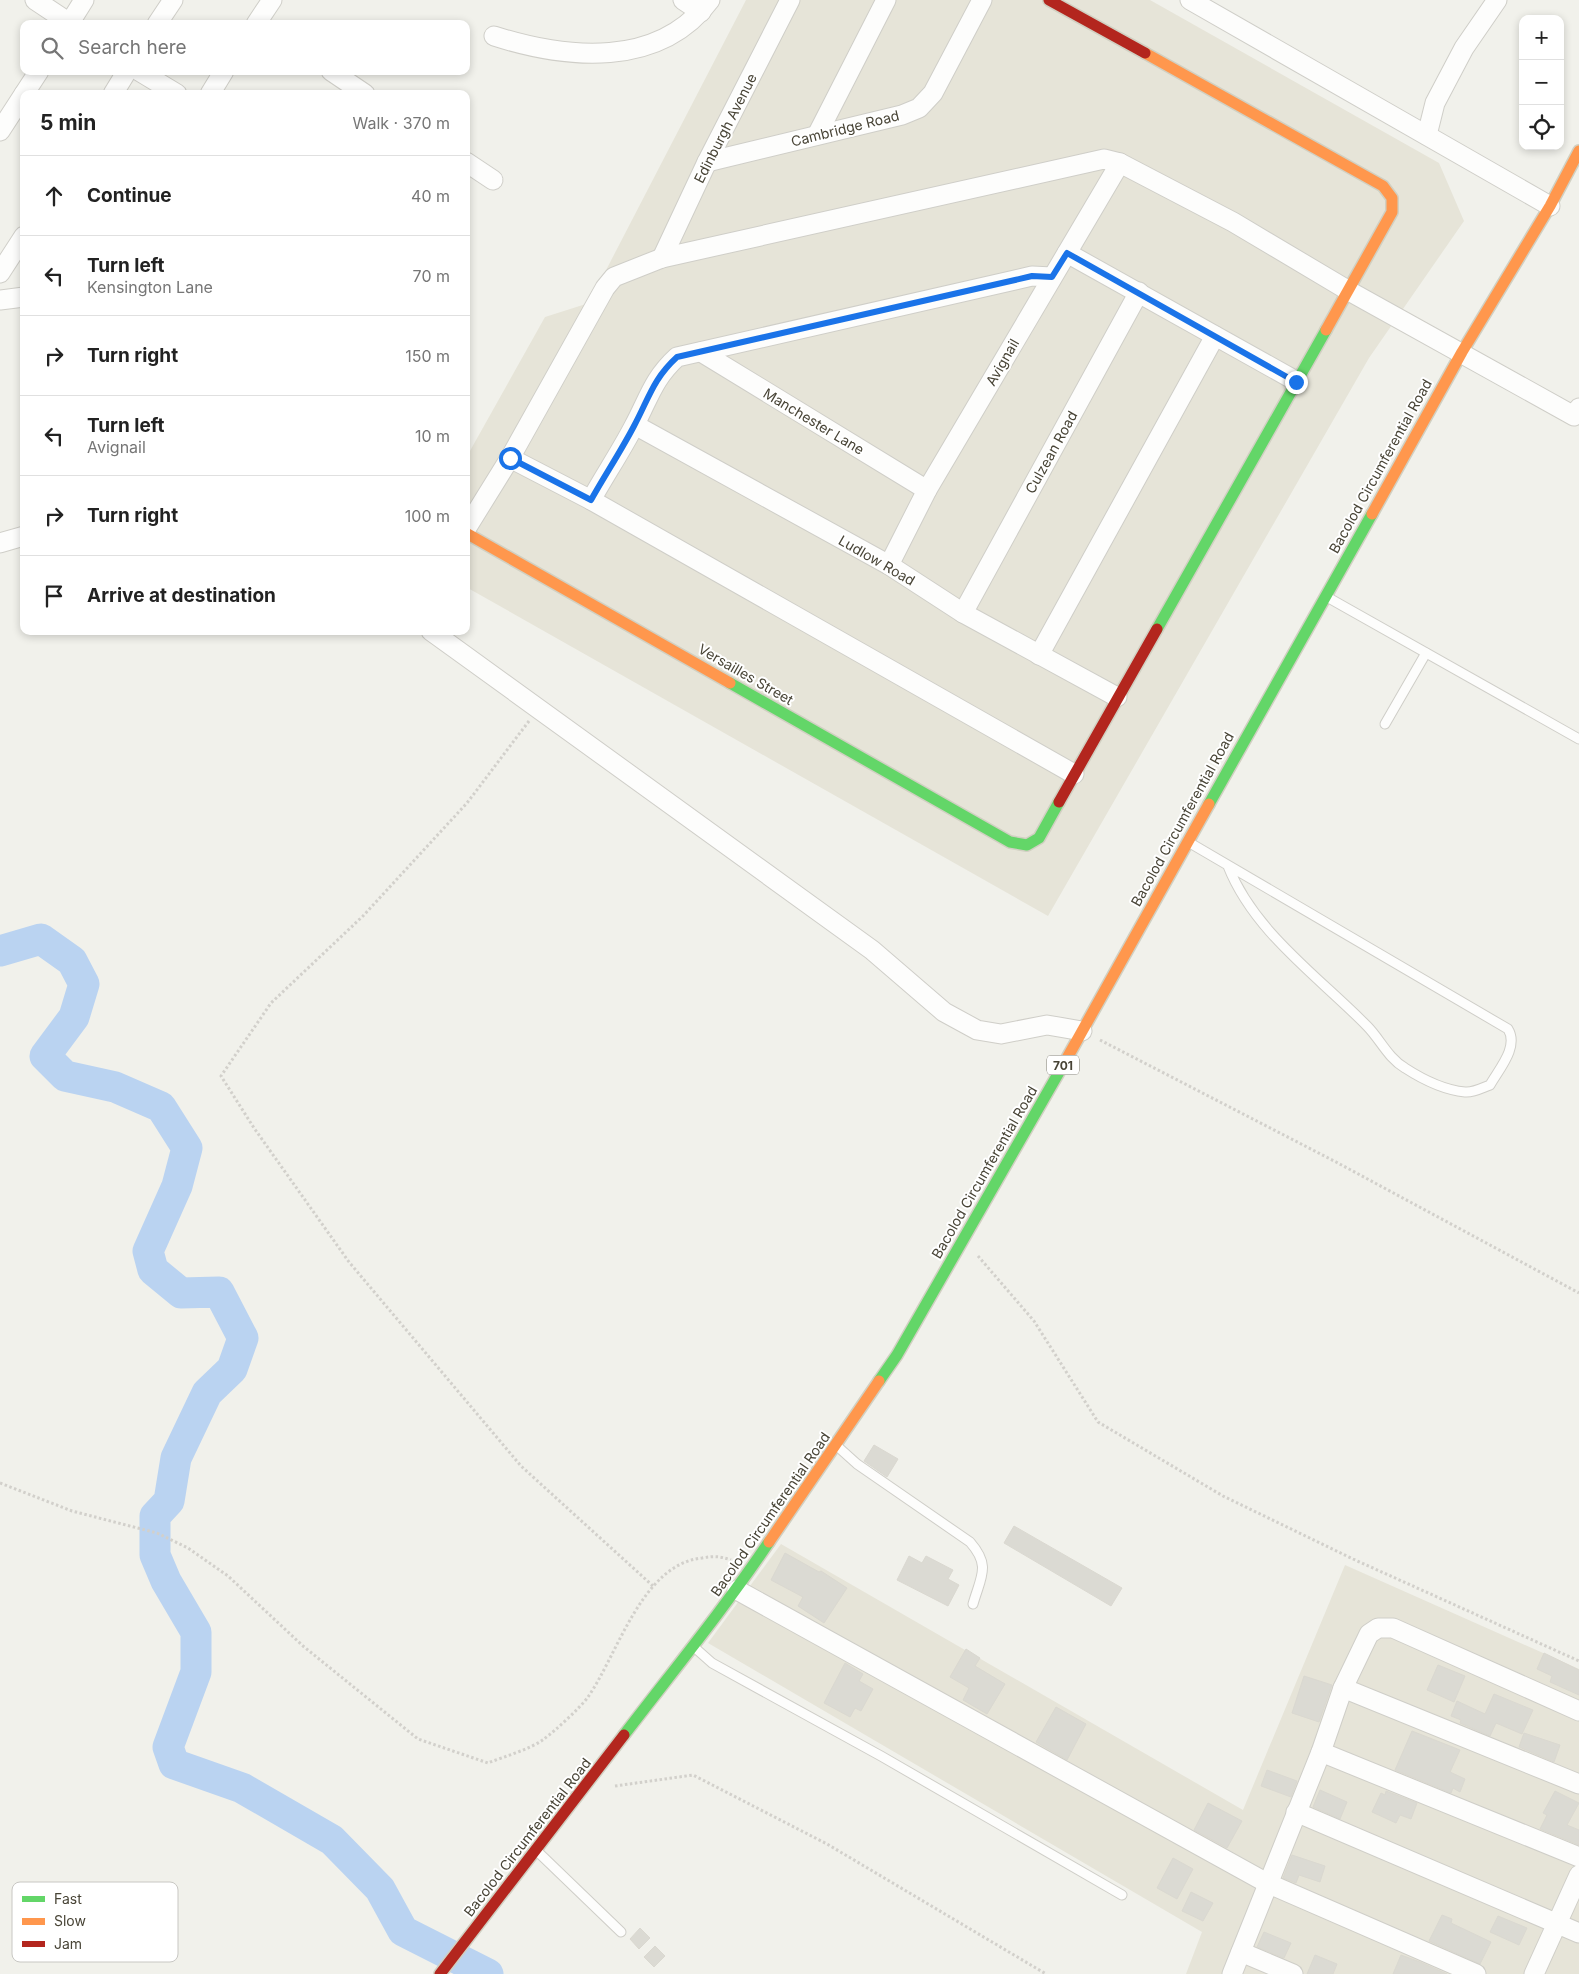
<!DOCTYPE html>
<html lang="en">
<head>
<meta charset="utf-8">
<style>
  body { margin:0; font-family:Inter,sans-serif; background:#f2f2f2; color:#222 }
  .controls { position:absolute; right:15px; top:15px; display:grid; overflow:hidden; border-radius:10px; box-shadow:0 2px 8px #0003 }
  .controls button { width:45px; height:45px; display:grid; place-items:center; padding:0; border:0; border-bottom:1px solid #e0e0e0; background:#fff; color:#222; font:25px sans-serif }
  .stop { position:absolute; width:15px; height:15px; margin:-11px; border:4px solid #1a73e8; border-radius:50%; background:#fff }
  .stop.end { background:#1a73e8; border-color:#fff; box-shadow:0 1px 5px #0008 }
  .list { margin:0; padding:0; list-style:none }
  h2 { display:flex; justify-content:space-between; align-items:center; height:65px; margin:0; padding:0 20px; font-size:21px }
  h2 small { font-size:16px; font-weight:400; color:#767676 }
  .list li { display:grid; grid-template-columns:32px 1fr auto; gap:15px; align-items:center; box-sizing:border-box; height:80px; padding:0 20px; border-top:1px solid #e0e0e0 }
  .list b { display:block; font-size:19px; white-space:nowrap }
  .list p { margin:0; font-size:16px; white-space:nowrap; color:#767676 }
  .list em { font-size:16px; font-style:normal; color:#767676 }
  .icon { flex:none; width:28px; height:28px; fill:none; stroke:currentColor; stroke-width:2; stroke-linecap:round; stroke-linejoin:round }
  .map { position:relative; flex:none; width:1579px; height:1974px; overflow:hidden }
  .search { position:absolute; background:#fff; box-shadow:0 2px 8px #0003; left:20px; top:20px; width:450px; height:55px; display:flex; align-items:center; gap:12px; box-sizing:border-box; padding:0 18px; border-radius:10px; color:#767676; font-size:19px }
  .panel { position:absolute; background:#fff; box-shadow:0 2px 8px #0003; left:20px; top:90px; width:450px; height:545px; border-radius:10px }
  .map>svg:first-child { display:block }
</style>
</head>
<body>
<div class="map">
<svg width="1579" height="1974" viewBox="0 0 1579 1974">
  <rect width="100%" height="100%" fill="#f1f1eb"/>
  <g fill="#e6e4d8">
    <polygon points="746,0 1150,0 1439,163 1464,221 1369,358 1048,916 466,587 466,458 545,317 589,303"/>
    <polygon points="781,1544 1243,1810 1345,1565 1579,1669 1579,1974 1186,1974 1202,1932 708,1643"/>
  </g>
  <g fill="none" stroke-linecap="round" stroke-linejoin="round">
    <polyline stroke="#bad3f1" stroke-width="31" points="0,951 41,939 72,961 84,984 74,1017 45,1056 65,1076 115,1087 161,1107 187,1148 177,1186 148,1251 153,1270 181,1293 219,1292 243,1338 232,1369 207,1393 176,1458 169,1501 155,1516 155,1555 166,1581 196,1632 196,1672 168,1747 174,1764 242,1788 332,1840 380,1889 403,1931 488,1974"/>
  </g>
  <g fill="#dbdad3" stroke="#dad8d0">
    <polygon points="874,1445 898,1459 887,1477 864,1461"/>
    <polygon points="1014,1526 1122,1588 1111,1606 1004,1543"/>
    <polygon points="785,1553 819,1572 821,1571 847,1588 824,1623 798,1606 803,1597 771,1580"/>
    <polygon points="909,1556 922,1563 926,1556 953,1570 948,1579 959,1585 948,1606 897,1580"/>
    <polygon points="966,1649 980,1658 975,1666 1005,1684 987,1714 963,1700 969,1688 950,1677"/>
    <polygon points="1544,1653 1579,1670 1579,1695 1550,1682 1552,1676 1537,1669"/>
    <polygon points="845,1663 863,1674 859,1681 873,1689 861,1711 855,1708 850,1717 824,1703"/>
    <polygon points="1438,1665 1465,1676 1454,1702 1427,1690"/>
    <polygon points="1304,1676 1332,1685 1319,1722 1292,1713"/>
    <polygon points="1494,1694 1533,1710 1522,1734 1496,1723 1490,1736 1460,1723 1461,1720 1451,1716 1457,1701 1485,1714"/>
    <polygon points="1056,1707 1086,1724 1067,1760 1036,1742"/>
    <polygon points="1412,1731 1460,1750 1450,1772 1465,1779 1460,1792 1453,1788 1451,1793 1395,1770"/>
    <polygon points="1524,1733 1560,1745 1554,1762 1519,1747"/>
    <polygon points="1267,1770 1297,1781 1291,1797 1261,1786"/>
    <polygon points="1320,1790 1347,1802 1340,1819 1313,1807"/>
    <polygon points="1386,1791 1417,1803 1411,1819 1400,1815 1396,1823 1372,1812 1381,1793 1385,1795"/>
    <polygon points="1555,1791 1579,1803 1567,1825 1579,1830 1579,1845 1540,1829 1547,1815 1543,1813"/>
    <polygon points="1208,1803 1242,1821 1227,1848 1194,1830"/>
    <polygon points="1292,1855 1325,1866 1320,1882 1299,1875 1296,1883 1283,1878"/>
    <polygon points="1173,1858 1193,1869 1177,1899 1157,1888"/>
    <polygon points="1191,1892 1213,1903 1203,1921 1182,1911"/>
    <polygon points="1442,1915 1452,1919 1451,1923 1491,1942 1480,1964 1429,1941"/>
    <polygon points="1498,1916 1527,1928 1519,1945 1490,1932"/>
    <polygon points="640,1928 650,1938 639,1949 630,1939"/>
    <polygon points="1264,1932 1291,1943 1284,1958 1257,1947"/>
    <polygon points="655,1946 665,1956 654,1967 644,1957"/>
    <polygon points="1315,1955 1337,1964 1333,1974 1307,1974"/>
    <polygon points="1401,1955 1420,1962 1447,1974 1393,1974"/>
  </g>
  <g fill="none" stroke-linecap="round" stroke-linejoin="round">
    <defs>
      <g id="lane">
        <polyline points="1327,597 1579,739"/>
        <polyline points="1385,724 1426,653"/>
        <path d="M 1190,843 L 1508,1029 C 1519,1047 1499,1069 1490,1085 C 1482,1088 1473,1093 1465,1092 C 1444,1090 1422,1079 1405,1068 C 1388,1058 1380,1039 1367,1026 C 1319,977 1254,932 1228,866"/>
        <path d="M 837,1446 L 857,1464 L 970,1542 C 991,1566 981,1576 973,1604"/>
        <polyline points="694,1647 712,1663 881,1756 1122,1895"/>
        <polyline points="539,1853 621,1932"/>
      </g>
      <g id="street">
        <polyline points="35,0 71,24"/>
        <polyline points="683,0 701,12"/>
        <polyline points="1190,0 1550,206"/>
        <polyline points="69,24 84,0"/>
        <polyline points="157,24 173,0"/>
        <polyline points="256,24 272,0"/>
        <path d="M 494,36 C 566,59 659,69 710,0"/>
        <polyline points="139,71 177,94"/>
        <polyline points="331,71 365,94"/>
        <polyline points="24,94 39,71"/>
        <polyline points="113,94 127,71"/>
        <polyline points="210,94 224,71"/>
        <polyline points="0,131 24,94"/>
        <polyline points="817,135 886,0"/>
        <polyline points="1427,135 1435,103 1464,48 1497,0"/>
        <polyline points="466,162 493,180"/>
        <polyline points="707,162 902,115 919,108 933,93 982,0"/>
        <polyline points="1067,253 1296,381"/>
        <polyline points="662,258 707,162 790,0"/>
        <polyline points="0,273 24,236"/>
        <polyline points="0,300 24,297"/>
        <polyline points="701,352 927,490"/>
        <polyline points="635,425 889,565 963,613 1117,697"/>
        <polyline points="510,458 591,500 1074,774"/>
        <path d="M 591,500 C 605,475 621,451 634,426 C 649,398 653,379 677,357 L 1015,280 L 1032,276 L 1052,277"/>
        <polyline points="466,529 510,458 605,288 614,277 662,258 1104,159 1120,163 1233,222 1349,291 1574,416 1579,408"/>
        <polyline points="0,543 24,536"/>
        <polyline points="889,565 927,490 1120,163"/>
        <polyline points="963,613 1139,292"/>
        <polyline points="431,631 872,950 944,1012 977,1030 1001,1034 1047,1025 1082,1031"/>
        <polyline points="1039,655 1215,336"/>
        <polyline points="737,1590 1267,1883 1476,1974"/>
        <polyline points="1343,1688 1579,1784"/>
        <polyline points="1321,1752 1579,1857"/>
        <polyline points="1296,1812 1579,1933"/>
        <polyline points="1241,1952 1293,1974"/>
        <polyline points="1232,1974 1321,1752 1343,1688 1369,1634 1378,1628 1393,1628 1579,1711"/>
        <polyline points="1534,1974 1579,1875"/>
      </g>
      <g id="fast">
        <polyline points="1157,629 1326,330"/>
        <polyline points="730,683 1010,842 1027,845 1039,838 1059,802"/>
        <polyline points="1209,804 1372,514"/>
        <polyline points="879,1381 897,1355 1066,1060"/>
        <path d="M 624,1735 C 673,1671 724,1609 769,1542"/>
      </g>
      <g id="slow">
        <polyline points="1145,53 1383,186 1392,198 1392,212 1326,330"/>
        <polyline points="1372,514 1462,352 1550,206 1579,151"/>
        <polyline points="466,533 730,683"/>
        <polyline points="1066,1060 1209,804"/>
        <polyline points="769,1542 879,1381"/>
      </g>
      <g id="jam">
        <polyline points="1049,0 1145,53"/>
        <polyline points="1059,802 1157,629"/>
        <polyline points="440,1974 624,1735"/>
      </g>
    </defs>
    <use href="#lane" stroke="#cfcec8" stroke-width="11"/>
    <use href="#street" stroke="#cfcec8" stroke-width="21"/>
    <use href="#fast" stroke="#d1d0c2" stroke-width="14"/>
    <use href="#slow" stroke="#d1d0c2" stroke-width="14"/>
    <use href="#jam" stroke="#d1d0c2" stroke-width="14"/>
    <g stroke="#d2d0cb" stroke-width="3" stroke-dasharray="2.5 2.5" stroke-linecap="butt">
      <polyline points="529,721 467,803 363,916 271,1003 221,1076 254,1128 349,1262 521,1466 653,1586"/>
      <polyline points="1100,1040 1336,1162 1579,1293"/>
      <polyline points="978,1256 1034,1321 1098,1422 1223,1496 1353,1559 1579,1661"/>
      <path d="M 0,1483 L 72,1511 L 157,1533 L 188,1548 L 228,1576 L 303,1646 L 418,1739 L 488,1763 C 505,1756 529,1750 544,1739 C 556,1730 579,1709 588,1697 C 618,1654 642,1564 702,1558 C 713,1556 720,1556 731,1560"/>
      <polyline points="615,1786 693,1775 827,1844 1046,1974"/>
    </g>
    <use href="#lane" stroke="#fdfdfc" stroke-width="9"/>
    <use href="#street" stroke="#fdfdfc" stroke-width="19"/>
    <use href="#fast" stroke="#63d668" stroke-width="11"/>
    <use href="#slow" stroke="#ff974d" stroke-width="11"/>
    <use href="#jam" stroke="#b3261e" stroke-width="11"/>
  </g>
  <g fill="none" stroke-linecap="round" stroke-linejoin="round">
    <path stroke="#1a73e8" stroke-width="6" d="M 510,458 L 591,500 C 605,475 621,451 634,426 C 649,398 653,379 677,357 L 1015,280 L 1032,276 L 1052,277 L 1067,253 L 1296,382"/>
  </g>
  <g text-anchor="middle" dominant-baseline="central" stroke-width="4" stroke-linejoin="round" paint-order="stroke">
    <rect fill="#fff" stroke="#7f7c72" stroke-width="1" x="1047" y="1055.5" width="32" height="19" rx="4"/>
    <g font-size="12" font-weight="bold" fill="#484436">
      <text x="1063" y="1065">701</text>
    </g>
    <g font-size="14" fill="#484436" stroke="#fff">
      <text transform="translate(725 128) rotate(-63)">Edinburgh Avenue</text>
      <text transform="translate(845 128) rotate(-14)">Cambridge Road</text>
      <text transform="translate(1002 362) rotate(-60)">Avignail</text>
      <text transform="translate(814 421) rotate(31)">Manchester Lane</text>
      <text transform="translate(1051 452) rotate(-61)">Culzean Road</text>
      <text transform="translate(1380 466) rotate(-61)">Bacolod Circumferential Road</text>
      <text transform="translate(877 560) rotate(30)">Ludlow Road</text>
      <text transform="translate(746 674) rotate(30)">Versailles Street</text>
      <text transform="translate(1182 819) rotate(-61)">Bacolod Circumferential Road</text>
      <text transform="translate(984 1172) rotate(-60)">Bacolod Circumferential Road</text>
      <text transform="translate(770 1514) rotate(-55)">Bacolod Circumferential Road</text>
      <text transform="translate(527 1837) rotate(-52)">Bacolod Circumferential Road</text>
    </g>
  </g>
  <rect x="12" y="1882" width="166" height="80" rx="8" fill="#fff" stroke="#c8c7c3" stroke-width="1"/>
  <rect x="22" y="1896" width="23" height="6" fill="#63d668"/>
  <rect x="22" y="1918" width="23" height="7" fill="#ff974d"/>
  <rect x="22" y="1941" width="23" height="6" fill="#b3261e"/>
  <g font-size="14" fill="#484436">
    <text x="54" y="1904">Fast</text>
    <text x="54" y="1926">Slow</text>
    <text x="54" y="1949">Jam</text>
  </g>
</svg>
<div class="controls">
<button>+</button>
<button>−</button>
<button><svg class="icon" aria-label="locate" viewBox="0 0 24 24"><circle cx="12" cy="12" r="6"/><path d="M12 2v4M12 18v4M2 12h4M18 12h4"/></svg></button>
</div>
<div class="stop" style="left:510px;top:458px"></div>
<div class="stop end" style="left:1296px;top:382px"></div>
<div class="search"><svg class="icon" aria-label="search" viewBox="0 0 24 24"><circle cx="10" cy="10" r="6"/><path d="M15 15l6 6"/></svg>Search here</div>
<section class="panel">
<h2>5 min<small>Walk · 370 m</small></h2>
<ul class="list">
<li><svg class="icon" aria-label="ahead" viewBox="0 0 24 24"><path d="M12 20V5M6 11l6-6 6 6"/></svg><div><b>Continue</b></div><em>40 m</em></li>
<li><svg class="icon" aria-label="left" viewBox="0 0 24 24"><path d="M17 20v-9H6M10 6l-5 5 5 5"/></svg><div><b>Turn left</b><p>Kensington Lane</p></div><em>70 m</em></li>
<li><svg class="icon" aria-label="right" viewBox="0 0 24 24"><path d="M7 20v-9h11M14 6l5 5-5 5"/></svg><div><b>Turn right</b></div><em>150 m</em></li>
<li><svg class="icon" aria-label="left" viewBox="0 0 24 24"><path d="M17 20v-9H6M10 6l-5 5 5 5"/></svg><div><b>Turn left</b><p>Avignail</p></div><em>10 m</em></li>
<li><svg class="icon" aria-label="right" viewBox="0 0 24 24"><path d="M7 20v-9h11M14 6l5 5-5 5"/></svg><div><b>Turn right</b></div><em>100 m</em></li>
<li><svg class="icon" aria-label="arrive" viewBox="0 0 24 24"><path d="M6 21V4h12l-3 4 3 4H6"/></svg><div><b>Arrive at destination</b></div></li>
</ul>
</section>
</div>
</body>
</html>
